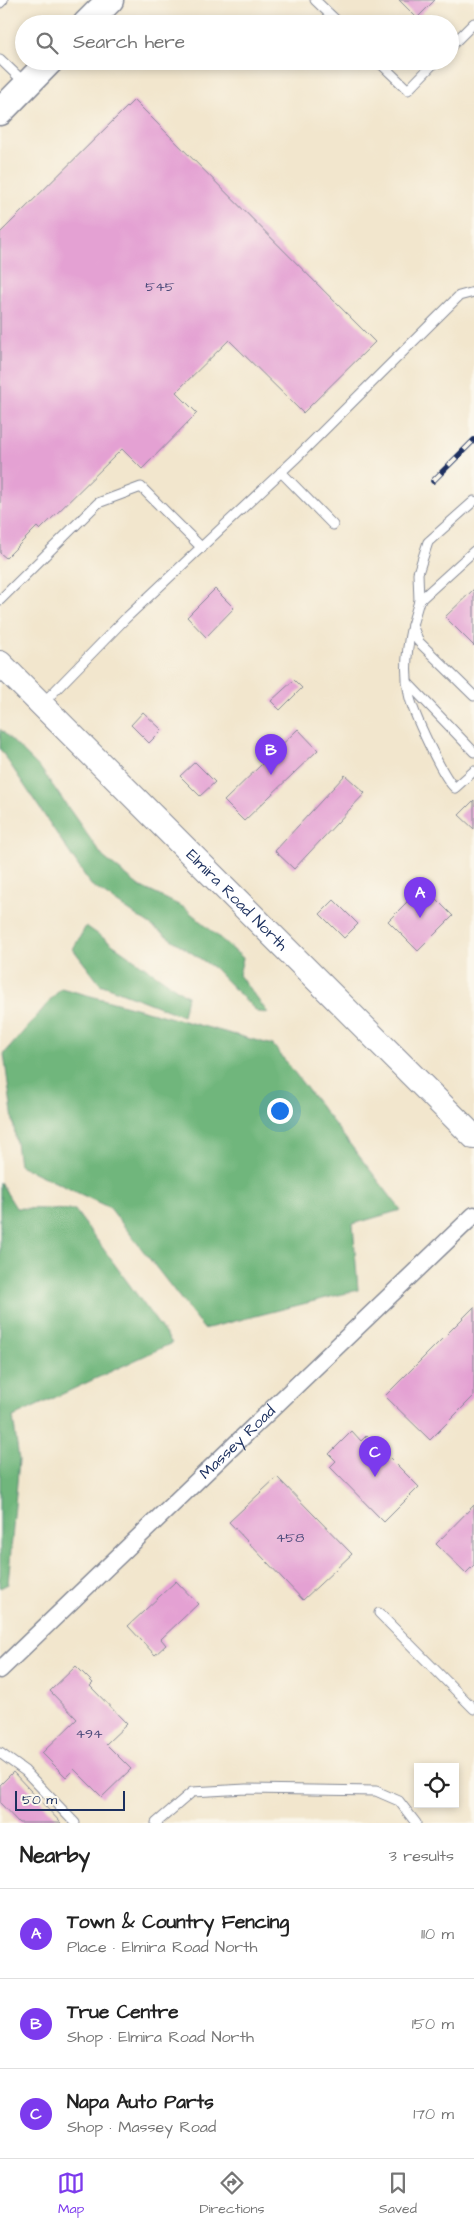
<!DOCTYPE html>
<html lang="en">
<head>
<meta charset="utf-8">
<style>
  body { margin:0; font-family:"Architects Daughter",sans-serif; background:#f6f6f6; color:#222 }
  .controls { position:absolute; right:15px; bottom:15px; display:grid; overflow:hidden; border-radius:0px; box-shadow:0 2px 8px #0003 }
  .controls button { width:45px; height:45px; display:grid; place-items:center; padding:0; border:0; border-bottom:1px solid #e0e0e0; background:#fff; color:#222; font:25px sans-serif }
  .scale { position:absolute; left:15px; bottom:12px; width:110px; box-sizing:border-box; padding-left:5px; border:2px solid #1b2f5e; border-top:0; font-size:14px; line-height:18px; white-space:nowrap; color:#1b2f5e; -webkit-text-stroke:4px #fbf7ec; paint-order:stroke }
  .you { position:absolute; left:279px; top:1110px; width:18px; height:18px; margin:-12px; border:4px solid #fff; border-radius:50%; background:#1a73e8; box-shadow:0 0 0 8px #1a73e833 }
  .badge { display:grid; place-items:center; width:32px; height:32px; border-radius:50%; background:#7c3aed; color:#fff; font-size:16px; font-weight:700 }
  .pin { position:absolute; translate:-50% -41px; filter:drop-shadow(0 1px 2px #0008) }
  .pin::after { content:''; position:absolute; top:26px; width:18px; height:15px; background:inherit; clip-path:polygon(0 0,100% 0,50% 100%) }
  .list { margin:0; padding:0; list-style:none }
  h2 { display:flex; justify-content:space-between; align-items:center; height:65px; margin:0; padding:0 20px; font-size:21px }
  h2 small { font-size:16px; font-weight:400; color:#767676 }
  .list li { display:grid; grid-template-columns:32px 1fr auto; gap:15px; align-items:center; box-sizing:border-box; height:90px; padding:0 20px; border-top:1px solid #e0e0e0 }
  .list b { display:block; font-size:19px; white-space:nowrap }
  .list p { margin:0; font-size:16px; white-space:nowrap; color:#767676 }
  .list em { font-size:16px; font-style:normal; color:#767676 }
  .icon { flex:none; width:28px; height:28px; fill:none; stroke:currentColor; stroke-width:2; stroke-linecap:round; stroke-linejoin:round }
  .map { position:relative; flex:none; width:474px; height:1823px; overflow:hidden }
  .search { position:absolute; background:#fff; box-shadow:0 2px 8px #0003; left:15px; right:15px; top:15px; height:55px; display:flex; align-items:center; gap:12px; box-sizing:border-box; padding:0 18px; border-radius:28px; color:#767676; font-size:19px }
  .sheet { height:335px; background:#fff }
  nav { display:flex; justify-content:space-around; align-items:center; box-sizing:border-box; height:70px; border-top:1px solid #e0e0e0; background:#fff; font-size:14px; color:#767676 }
  nav a { display:grid; justify-items:center; gap:2px }
  nav .on { color:#7c3aed }
  .map>svg:first-child { display:block }
</style>
</head>
<body>
<div class="map">
<svg width="474" height="1823" viewBox="0 0 474 1823">
  <rect width="100%" height="100%" fill="#fbf7ec"/>
  <filter id="ink" filterUnits="userSpaceOnUse"><feTurbulence type="fractalNoise" baseFrequency=".02" numOctaves="2"/><feDisplacementMap in="SourceGraphic" scale="10" xChannelSelector="R" yChannelSelector="G"/><feConvolveMatrix kernelMatrix="1 2 1 2 8 2 1 2 1" color-interpolation-filters="sRGB"/></filter>
  <filter id="wash" filterUnits="userSpaceOnUse"><feTurbulence type="fractalNoise" baseFrequency=".0096" numOctaves="4" result="noise"/><feDisplacementMap in="SourceGraphic" scale="20" xChannelSelector="R" yChannelSelector="G"/><feGaussianBlur stdDeviation="1.12" result="paint"/><feColorMatrix in="noise" values="0 0 0 0 0 0 0 0 0 0 0 0 0 0 0 0 0 1.4 0 .05"/><feComposite in="paint" operator="in"/></filter>
  <g filter="url(#wash)">
    <rect width="100%" height="100%" fill="#f2e6cd"/>
    <g fill="#6fb67c" stroke="#45726d">
      <polygon points="0,729 41,769 103,857 139,886 185,908 243,958 239,975 268,1013 257,1012 214,968 91,885 0,749"/>
      <polygon points="86,926 187,996 183,1016 100,984 73,949"/>
      <polygon points="61,988 273,1045 401,1210 353,1224 358,1290 204,1329 110,1208 19,1165 4,1054"/>
      <polygon points="0,1182 16,1208 75,1210 172,1343 13,1417 19,1460 8,1584 0,1588"/>
    </g>
    <g id="blocks">
      <g fill="#e4a1d3">
        <polygon points="399,0 435,0 417,18"/>
        <polygon points="134,100 375,342 303,413 229,340 176,392 197,413 142,469 122,449 40,530 37,527 6,558 0,553 0,233"/>
        <polygon points="215,589 234,608 206,637 187,617"/>
        <polygon points="474,589 474,646 445,617"/>
        <polygon points="294,680 302,688 280,710 271,701"/>
        <polygon points="143,712 162,730 149,743 131,725"/>
        <polygon points="298,729 318,750 244,821 224,801"/>
        <polygon points="195,762 215,782 200,796 180,776"/>
        <polygon points="345,775 365,793 294,869 275,851"/>
        <polygon points="474,800 474,829 459,815"/>
        <polygon points="423,886 453,916 418,951 388,921"/>
        <polygon points="334,900 358,924 344,938 320,914"/>
        <polygon points="474,1307 474,1396 430,1440 385,1396"/>
        <polygon points="352,1431 361,1441 367,1435 419,1487 384,1522 330,1467 336,1461 329,1454"/>
        <polygon points="277,1477 352,1554 303,1600 229,1522"/>
        <polygon points="474,1505 474,1565 466,1573 436,1544"/>
        <polygon points="176,1581 198,1604 161,1639 166,1645 155,1655 128,1626"/>
        <polygon points="76,1666 93,1683 90,1686 127,1724 106,1744 131,1769 102,1797 74,1769 66,1777 42,1753 77,1719 50,1691"/>
        <polygon points="13,1772 61,1823 19,1823 0,1803 0,1785"/>
      </g>
    </g>
  </g>
  <g filter="url(#ink)">
    <use href="#blocks" fill-opacity="0" stroke="#868a96" stroke-width="1"/>
    <g fill="none" stroke-linecap="round" stroke-linejoin="round">
      <defs>
        <g id="service">
          <polyline points="315,0 340,24"/>
          <polyline points="0,3 3,0"/>
          <polyline points="450,47 474,23"/>
          <polyline points="0,59 25,83"/>
          <polyline points="378,61 408,90 436,61"/>
          <polyline points="281,472 333,525"/>
          <polyline points="474,551 419,601 412,625 419,642 474,696"/>
          <polyline points="0,600 98,503 141,487 202,548"/>
          <polyline points="419,601 418,573 428,542 474,501"/>
          <path d="M 412,625 C 407,647 404,671 409,694 C 412,711 443,778 455,788 L 474,771"/>
          <polyline points="408,683 474,752"/>
          <polyline points="42,704 125,619 295,459 459,296 474,292"/>
          <polyline points="379,1613 474,1709"/>
          <polyline points="0,1753 25,1771 75,1823"/>
          <polyline points="156,1823 192,1792 246,1789 376,1791 399,1801 416,1823"/>
        </g>
        <g id="minor">
          <path id="s1" d="M 0,1670 L 474,1215"/>
        </g>
        <g id="secondary">
          <path id="s2" d="M 0,663 L 474,1137"/>
        </g>
        <g id="primary">
          <polyline points="86,24 110,0"/>
          <polyline points="0,112 50,61"/>
        </g>
      </defs>
      <use href="#service" stroke="#868a96" stroke-width="11"/>
      <use href="#minor" stroke="#868a96" stroke-width="19"/>
      <use href="#secondary" stroke="#868a96" stroke-width="26"/>
      <use href="#primary" stroke="#868a96" stroke-width="29"/>
      <use href="#service" stroke="#fff" stroke-width="9"/>
      <use href="#minor" stroke="#fff" stroke-width="16"/>
      <use href="#secondary" stroke="#fff" stroke-width="24"/>
      <use href="#primary" stroke="#fff" stroke-width="26"/>
      <defs>
        <polyline id="rail" points="433,481 474,440"/>
      </defs>
      <use href="#rail" stroke="#1b2f5e" stroke-width="5.5"/>
      <use href="#rail" stroke="#fbf7ec" stroke-width="4" stroke-dasharray="11" stroke-linecap="butt"/>
    </g>
  </g>
  <g text-anchor="middle" dominant-baseline="central" stroke-width="4" stroke-linejoin="round" paint-order="stroke">
    <g font-size="14" fill="#4d4c7b">
      <text x="160" y="287">545</text>
      <text x="290" y="1538">458</text>
      <text x="89" y="1734">494</text>
    </g>
    <g font-size="16" fill="#1b2f5e" stroke="#fbf7ec">
      <text stroke="none"><textPath href="#s2" startOffset="335">Elmira Road North</textPath></text>
      <text stroke="none"><textPath href="#s1" startOffset="329">Massey Road</textPath></text>
    </g>
  </g>
</svg>
<div class="controls">
<button><svg class="icon" aria-label="locate" viewBox="0 0 24 24"><circle cx="12" cy="12" r="6"/><path d="M12 2v4M12 18v4M2 12h4M18 12h4"/></svg></button>
</div>
<div class="scale">50 m</div>
<div class="you"></div>
<div class="pin badge" style="left:420px;top:918px">A</div>
<div class="pin badge" style="left:271px;top:775px">B</div>
<div class="pin badge" style="left:375px;top:1477px">C</div>
<div class="search"><svg class="icon" aria-label="search" viewBox="0 0 24 24"><circle cx="10" cy="10" r="6"/><path d="M15 15l6 6"/></svg>Search here</div>
</div>
<section class="sheet">
<h2>Nearby<small>3 results</small></h2>
<ul class="list">
<li><span class="badge">A</span><div><b>Town &amp; Country Fencing</b><p>Place · Elmira Road North</p></div><em>110 m</em></li>
<li><span class="badge">B</span><div><b>True Centre</b><p>Shop · Elmira Road North</p></div><em>150 m</em></li>
<li><span class="badge">C</span><div><b>Napa Auto Parts</b><p>Shop · Massey Road</p></div><em>170 m</em></li>
</ul>
</section>
<nav>
<a class="on"><svg class="icon" aria-label="map" viewBox="0 0 24 24"><path d="M3 6l6-2 6 2 6-2v14l-6 2-6-2-6 2zM9 4v14M15 6v14"/></svg>Map</a>
<a><svg class="icon" aria-label="directions" viewBox="0 0 24 24"><path d="M12 3l9 9-9 9-9-9zM9 14v-3h6M13 9l2 2-2 2"/></svg>Directions</a>
<a><svg class="icon" aria-label="saved" viewBox="0 0 24 24"><path d="M7 4h10v16l-5-4-5 4z"/></svg>Saved</a>
</nav>
</body>
</html>
